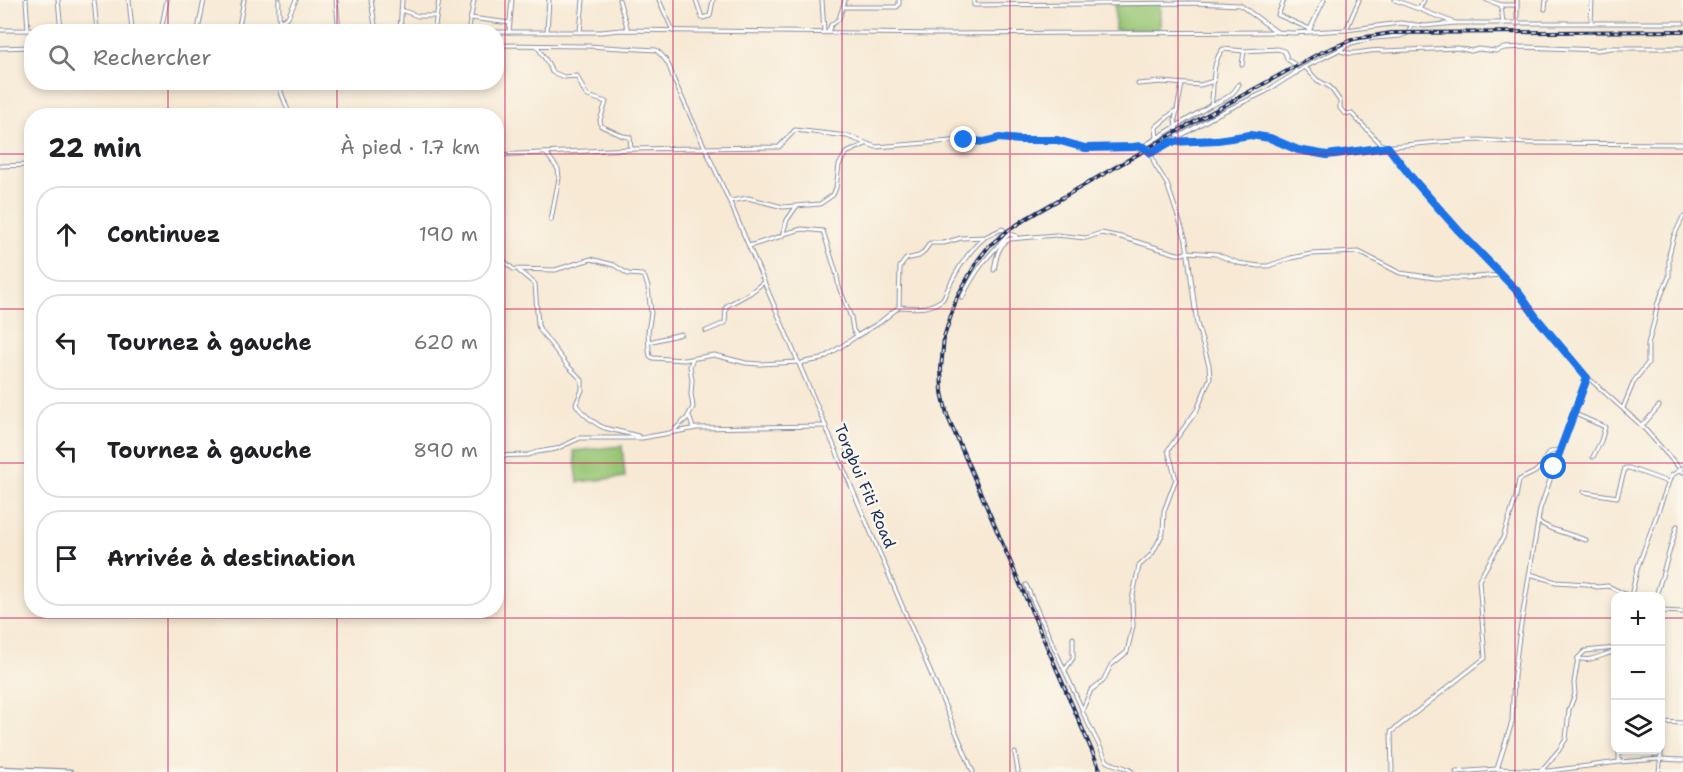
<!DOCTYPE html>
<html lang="fr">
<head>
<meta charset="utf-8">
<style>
  body { margin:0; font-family:"Shantell Sans",sans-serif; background:#f2f2f2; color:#202124 }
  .controls { position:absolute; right:18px; bottom:18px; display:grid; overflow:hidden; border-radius:12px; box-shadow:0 3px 9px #0003 }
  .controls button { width:54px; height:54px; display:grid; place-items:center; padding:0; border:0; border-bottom:2px solid #e0e0e0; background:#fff; color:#202124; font:30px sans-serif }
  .stop { position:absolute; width:18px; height:18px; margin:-14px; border:4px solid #1a73e8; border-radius:50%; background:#fff }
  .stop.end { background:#1a73e8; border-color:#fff; box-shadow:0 2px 6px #0008 }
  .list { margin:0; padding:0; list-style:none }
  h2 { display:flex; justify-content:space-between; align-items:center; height:78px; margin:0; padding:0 24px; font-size:26px }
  h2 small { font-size:20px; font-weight:400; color:#757577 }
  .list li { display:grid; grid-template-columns:39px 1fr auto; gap:18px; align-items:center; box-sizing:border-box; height:96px; margin:0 12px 12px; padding:0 12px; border:2px solid #e0e0e0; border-radius:24px }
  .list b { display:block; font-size:22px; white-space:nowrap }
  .list em { font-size:20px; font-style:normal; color:#757577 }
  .icon { flex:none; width:33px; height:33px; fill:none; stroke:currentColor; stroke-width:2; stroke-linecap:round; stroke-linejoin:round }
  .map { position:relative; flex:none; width:1683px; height:772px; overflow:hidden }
  .search { position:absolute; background:#fff; box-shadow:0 3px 9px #0003; left:24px; top:24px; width:480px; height:66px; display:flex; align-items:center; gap:15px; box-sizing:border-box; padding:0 21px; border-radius:24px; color:#757577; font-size:22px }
  .panel { position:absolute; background:#fff; box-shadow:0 3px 9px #0003; left:24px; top:108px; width:480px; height:510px; border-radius:24px }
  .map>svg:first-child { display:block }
</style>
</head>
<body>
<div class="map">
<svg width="1683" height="772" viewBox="0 0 1683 772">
  <rect width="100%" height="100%" fill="#fbf7ec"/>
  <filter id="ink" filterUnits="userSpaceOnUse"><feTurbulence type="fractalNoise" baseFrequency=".0167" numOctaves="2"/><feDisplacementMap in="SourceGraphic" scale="12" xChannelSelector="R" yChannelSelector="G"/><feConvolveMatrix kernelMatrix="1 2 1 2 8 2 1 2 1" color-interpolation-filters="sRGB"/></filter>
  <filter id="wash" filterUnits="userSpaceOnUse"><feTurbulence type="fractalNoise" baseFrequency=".008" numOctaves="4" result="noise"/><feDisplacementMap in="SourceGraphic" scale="24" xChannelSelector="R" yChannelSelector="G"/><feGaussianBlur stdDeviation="1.35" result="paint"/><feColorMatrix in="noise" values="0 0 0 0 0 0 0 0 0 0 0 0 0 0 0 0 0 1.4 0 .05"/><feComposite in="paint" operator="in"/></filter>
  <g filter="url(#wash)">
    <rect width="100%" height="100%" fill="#f7e9d4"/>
    <g fill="#98c674" stroke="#5a7a69" stroke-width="1.5">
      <polygon points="1160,4 1160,30 1115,30 1115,5"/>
      <polygon points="622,446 625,477 578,482 574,451"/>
    </g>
  </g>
  <g filter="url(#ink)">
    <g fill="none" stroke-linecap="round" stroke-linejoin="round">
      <defs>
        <g id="street">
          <polyline points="26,0 28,30"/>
          <polyline points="58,0 61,30"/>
          <polyline points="94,0 97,30"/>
          <polyline points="129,0 132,30"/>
          <polyline points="336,0 339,32"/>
          <polyline points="371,0 376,32"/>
          <polyline points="619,0 628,30"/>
          <polyline points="659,0 673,31"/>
          <polyline points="696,0 702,18 710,16 713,0"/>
          <polyline points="822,0 824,32"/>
          <polyline points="974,0 974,5 1194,3 1240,5 1277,32 1293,33 1346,30 1400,23 1425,26 1455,23 1683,23"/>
          <polyline points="1284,0 1278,15 1310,29"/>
          <polyline points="1395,0 1455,23"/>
          <polyline points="1487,0 1501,5"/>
          <polyline points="843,7 897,7 899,4 899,0"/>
          <polyline points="1419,9 1424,0"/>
          <polyline points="1545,9 1546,0"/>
          <polyline points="401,10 418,16 436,16"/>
          <polyline points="471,18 510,23"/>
          <polyline points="279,22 288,17 296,0"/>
          <polyline points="1591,23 1592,0"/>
          <polyline points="1503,24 1501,5 1517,5 1517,0"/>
          <polyline points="1517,24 1517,5"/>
          <polyline points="0,30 300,32"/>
          <polyline points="198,30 204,0"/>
          <polyline points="1346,30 1359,0"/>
          <polyline points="161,31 167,0"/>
          <polyline points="238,31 244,0"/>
          <polyline points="1309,31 1324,0"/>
          <path d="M 278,32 C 281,22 278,11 279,0"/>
          <polyline points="400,32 402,0"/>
          <polyline points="434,32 439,0"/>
          <polyline points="468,32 474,0"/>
          <polyline points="496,32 601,32 621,30 941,34 1277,32"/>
          <polyline points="509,32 512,0"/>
          <polyline points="547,32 549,0"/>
          <polyline points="580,32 583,0"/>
          <polyline points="828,32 831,25 839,19 845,0"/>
          <path d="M 496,45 L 587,46 L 656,50 C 666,58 670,66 673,78 L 733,209 L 973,772"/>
          <polyline points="537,46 549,65 552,72 564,77 577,76 585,93 588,96 606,102 600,120 601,126 623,136 630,137 631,149"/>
          <polyline points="0,48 32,47"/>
          <path d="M 1339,50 C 1353,58 1369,48 1384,51 L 1457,48 L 1471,51 L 1478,49 L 1496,51 L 1504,48 L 1525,47 L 1598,50 L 1611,48 L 1683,48"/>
          <polyline points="1242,65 1244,51"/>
          <polyline points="1305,67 1317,80 1330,87 1340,101 1340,108 1344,113 1352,114 1381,144 1388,147 1412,178 1459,231 1519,293 1535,317 1584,374 1642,426 1683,472"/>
          <polyline points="281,82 281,92 290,116"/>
          <polyline points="1138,84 1161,82 1200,85 1214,81"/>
          <path d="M 1211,105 C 1215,87 1210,64 1223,49 L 1244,51 L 1278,49 L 1284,51 L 1286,55 L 1287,59 L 1294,64 L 1296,73"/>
          <polyline points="1178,137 1175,120 1182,84"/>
          <polyline points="1157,138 1156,127 1175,111"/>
          <polyline points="1170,142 1218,139 1256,135 1270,138 1298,150 1327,155 1336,155 1371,148 1439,142 1480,140 1527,143 1683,144"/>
          <path d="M 1144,146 L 1211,105 C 1223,100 1233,96 1239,84"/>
          <polyline points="546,153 558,169 559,178 551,220"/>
          <polyline points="1151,153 1218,114 1265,92 1305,67 1339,50 1351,43 1374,38 1400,36 1408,33 1412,24"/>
          <path d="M 496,155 L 632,149 L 779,147 L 795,130 L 847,136 L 876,147 L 964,140 L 984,142 L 999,138 L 1020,140 L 1057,140 L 1085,148 L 1140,146 L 1144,146 L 1151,153 L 1155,165 L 1167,184 L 1186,240 L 1197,324 L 1209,365 L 1210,378 L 1197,410 L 1168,450 L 1176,479 L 1164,511 L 1163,533 L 1152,554 L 1139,566 L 1132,600 L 1133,626 L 1127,652 L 1111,665 L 1103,681 L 1091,690 L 1082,711 L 1107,761 C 1115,767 1126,765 1132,772"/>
          <polyline points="0,166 32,165"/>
          <polyline points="730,201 748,198 783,207 820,204 833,195 836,188 839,165 846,153 866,144"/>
          <polyline points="783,234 802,229 823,231 836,272 839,287 851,317 853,330 857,336"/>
          <polyline points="496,243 504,261 513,269 555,270 591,259 614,265 628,274 642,275 645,278 648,287 651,313 648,332 649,351 650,356 653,358 684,360 714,355 746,363 760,364 798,362"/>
          <polyline points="749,246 782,236 787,220 796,207"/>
          <path d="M 994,270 C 996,259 998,244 1010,239 L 1056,235 L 1086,238 L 1101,233 L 1121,237 L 1177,254 L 1183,254 L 1187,252 L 1216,254 L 1238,263 L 1259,266 L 1268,266 L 1291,258 L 1311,254 L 1359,252 L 1400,273 L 1435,278 L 1465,278 L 1500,275"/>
          <path d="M 519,271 L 535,284 L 538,325 L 540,330 L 567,365 L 582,380 L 582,390 L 576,404 C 580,412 596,425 605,428 C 616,431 627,433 638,436"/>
          <path d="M 962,298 C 975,270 988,256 1009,234"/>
          <path d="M 899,307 C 916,308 929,310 943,299 C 953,277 965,254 984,238"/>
          <polyline points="706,331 725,323 726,307 728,305 750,293 764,282"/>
          <polyline points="649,342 681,334"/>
          <polyline points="800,364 804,362 822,359 857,336 879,323 899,307 900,267 906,259 919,256 923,253 930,243 944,243 961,238 985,237 1002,229 1009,234 1016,236"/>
          <polyline points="1623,408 1634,381 1648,363 1648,344 1655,318 1657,305 1669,277 1669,255 1674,236 1683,217"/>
          <polyline points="1573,413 1605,427 1601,441 1593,457"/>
          <polyline points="689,416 693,428"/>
          <polyline points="1642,426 1659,406"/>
          <polyline points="672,432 687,418 693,407 691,394 692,380 690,366 693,358"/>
          <polyline points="496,456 528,455 537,452 556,449 580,438 642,438 697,428 826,426"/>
          <polyline points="1584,492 1617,497 1625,468 1629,468 1668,482"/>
          <polyline points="1538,522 1552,529 1586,540"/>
          <polyline points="1530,574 1556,582 1587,584 1597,587 1608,586 1629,596"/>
          <polyline points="1026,585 1082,709"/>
          <polyline points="1631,596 1638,566 1671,476 1683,468"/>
          <polyline points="1656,596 1677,526"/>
          <polyline points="1660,611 1683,612"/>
          <path d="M 1578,658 C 1589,663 1604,654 1616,651"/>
          <polyline points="1065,670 1073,658 1073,638"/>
          <polyline points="1660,722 1683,723"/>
          <polyline points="1015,753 1018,772"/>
          <polyline points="1619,762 1619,750"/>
          <polyline points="1497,769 1512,722 1514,676 1519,637 1540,509 1573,413 1587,378"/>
          <polyline points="1541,771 1559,750 1566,739 1569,710 1575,694 1574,683 1578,658 1585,651 1616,648"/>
          <polyline points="1392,772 1391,732 1485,658 1479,580 1503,538 1516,497 1519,480 1535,472 1542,465 1548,453 1560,449"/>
          <polyline points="1456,772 1497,769 1549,771 1619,762 1660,759 1683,760"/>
          <polyline points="1659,772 1663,737 1660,728"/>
        </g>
        <polyline id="secondary" points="0,769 70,772"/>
      </defs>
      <use href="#street" stroke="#898c99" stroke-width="5"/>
      <use href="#secondary" stroke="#898c99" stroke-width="7"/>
      <use href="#street" stroke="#fff" stroke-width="3"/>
      <use href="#secondary" stroke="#fff" stroke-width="4.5"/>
      <defs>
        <polyline id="rail" points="1101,772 947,415 942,392 941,369 944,337 957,297 978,260 989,246 1006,232 1027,218 1194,122 1320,53 1354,39 1391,33 1683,31"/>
      </defs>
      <use href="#rail" stroke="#1b2f5e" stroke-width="4"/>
      <use href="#rail" stroke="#fbf7ec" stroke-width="1.5" stroke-dasharray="4.5" stroke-linecap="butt"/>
    </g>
  </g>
  <g fill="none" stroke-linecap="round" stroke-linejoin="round" filter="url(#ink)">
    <path stroke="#1a73e8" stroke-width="8" d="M 964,140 L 984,142 L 999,138 L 1020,140 L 1057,140 L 1085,148 L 1134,147 C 1142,145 1145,147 1151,153 L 1170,142 L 1218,140 L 1250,135 L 1270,138 L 1298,150 L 1327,155 L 1388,147 L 1412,178 L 1459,231 L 1519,293 L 1536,317 L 1587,378 L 1554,467"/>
  </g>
  <path fill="none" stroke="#c2185b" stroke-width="1.5" stroke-opacity="0.55" d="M 168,0 L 168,32M 337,0 L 337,32M 505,0 L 505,772M 673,0 L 673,772M 842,0 L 842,772M 1010,0 L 1010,772M 1178,0 L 1178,772M 1346,0 L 1346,772M 1515,0 L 1515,772M 168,82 L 168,116M 337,82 L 337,116M 0,154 L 32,154M 496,154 L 1683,154M 0,309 L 32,309M 496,309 L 1683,309M 0,463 L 32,463M 496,463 L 1683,463M 168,610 L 168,772M 337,610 L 337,772M 0,618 L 1616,618M 1660,618 L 1683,618"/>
  <g text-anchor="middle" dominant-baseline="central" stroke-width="5" stroke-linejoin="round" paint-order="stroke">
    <g font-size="16" fill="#1b2f5e" stroke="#fbf7ec">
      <text transform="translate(865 486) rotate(67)">Torgbui Fiti Road</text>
    </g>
  </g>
</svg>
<div class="controls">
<button>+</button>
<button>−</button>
<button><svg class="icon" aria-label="layers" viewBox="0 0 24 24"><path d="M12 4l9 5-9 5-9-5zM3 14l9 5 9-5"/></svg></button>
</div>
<div class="stop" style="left:1554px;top:467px"></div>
<div class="stop end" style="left:964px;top:140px"></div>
<div class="search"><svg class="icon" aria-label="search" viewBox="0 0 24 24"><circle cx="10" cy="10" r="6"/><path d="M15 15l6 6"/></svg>Rechercher</div>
<section class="panel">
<h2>22 min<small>À pied · 1.7 km</small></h2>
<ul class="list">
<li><svg class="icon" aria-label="ahead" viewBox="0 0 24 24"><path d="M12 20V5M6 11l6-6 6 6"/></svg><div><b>Continuez</b></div><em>190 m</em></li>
<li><svg class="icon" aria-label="left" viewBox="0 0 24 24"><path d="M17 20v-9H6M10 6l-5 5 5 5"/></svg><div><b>Tournez à gauche</b></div><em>620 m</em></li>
<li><svg class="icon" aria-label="left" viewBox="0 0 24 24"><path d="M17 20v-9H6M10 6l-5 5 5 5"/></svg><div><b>Tournez à gauche</b></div><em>890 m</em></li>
<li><svg class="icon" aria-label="arrive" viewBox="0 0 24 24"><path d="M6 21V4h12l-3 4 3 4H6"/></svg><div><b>Arrivée à destination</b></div></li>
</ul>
</section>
</div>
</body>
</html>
